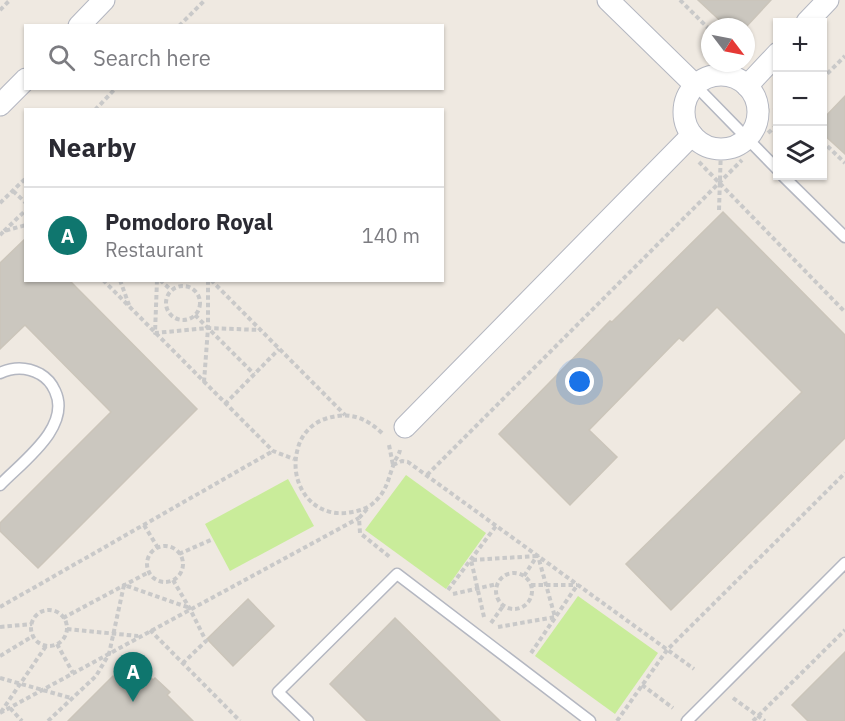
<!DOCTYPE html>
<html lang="en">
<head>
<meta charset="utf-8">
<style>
  body { margin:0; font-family:"IBM Plex Sans",sans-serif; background:#f2f2f3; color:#2b2b33 }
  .controls { position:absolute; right:18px; top:18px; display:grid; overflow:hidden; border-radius:0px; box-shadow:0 2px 4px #0004 }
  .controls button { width:54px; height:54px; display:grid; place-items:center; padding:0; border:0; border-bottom:2px solid #e1e1e2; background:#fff; color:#2b2b33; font:30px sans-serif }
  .compass { position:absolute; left:701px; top:18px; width:54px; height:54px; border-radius:50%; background:#fff; box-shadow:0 2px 4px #0004; rotate:122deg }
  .you { position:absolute; left:580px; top:382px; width:21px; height:21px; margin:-15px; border:4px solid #fff; border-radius:50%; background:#1a73e8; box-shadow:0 0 0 9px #1a73e833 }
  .badge { display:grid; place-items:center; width:39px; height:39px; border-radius:50%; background:#0f766e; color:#fff; font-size:20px; font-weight:700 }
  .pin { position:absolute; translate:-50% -50px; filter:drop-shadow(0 2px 3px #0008) }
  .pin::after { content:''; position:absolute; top:32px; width:21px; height:18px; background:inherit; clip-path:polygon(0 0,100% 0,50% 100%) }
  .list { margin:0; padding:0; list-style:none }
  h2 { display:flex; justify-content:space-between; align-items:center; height:78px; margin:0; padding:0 24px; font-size:26px }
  h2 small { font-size:20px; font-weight:400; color:#7c7c81 }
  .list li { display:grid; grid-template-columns:39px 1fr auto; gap:18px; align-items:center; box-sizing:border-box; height:96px; padding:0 24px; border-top:2px solid #e1e1e2 }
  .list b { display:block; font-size:22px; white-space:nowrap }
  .list p { margin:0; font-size:20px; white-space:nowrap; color:#7c7c81 }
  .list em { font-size:20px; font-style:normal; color:#7c7c81 }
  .icon { flex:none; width:33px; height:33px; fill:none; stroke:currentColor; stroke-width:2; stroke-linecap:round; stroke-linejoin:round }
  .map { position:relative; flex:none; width:845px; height:721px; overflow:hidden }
  .search { position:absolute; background:#fff; box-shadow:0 2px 4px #0004; left:24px; top:24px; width:420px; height:66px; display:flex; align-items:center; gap:15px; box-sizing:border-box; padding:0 21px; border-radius:0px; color:#7c7c81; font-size:22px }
  .panel { position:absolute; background:#fff; box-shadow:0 2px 4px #0004; left:24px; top:108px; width:420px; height:174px; border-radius:0px }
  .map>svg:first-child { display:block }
</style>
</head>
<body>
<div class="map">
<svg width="845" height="721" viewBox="0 0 845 721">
  <rect width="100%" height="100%" fill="#efe9e1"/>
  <g fill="#c9ec9a">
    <polygon points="406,475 486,533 446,589 365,530"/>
    <polygon points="288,479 314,526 230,571 205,524"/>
    <polygon points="578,596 658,653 615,714 535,656"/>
  </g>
  <g fill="#cbc7bf" stroke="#cbc5ba" stroke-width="1.5">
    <polygon points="698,0 771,0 746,27 727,27"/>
    <polygon points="845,96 845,154 822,133 822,120"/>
    <polygon points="723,212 845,335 845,438 671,610 626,564 802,392 717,307 683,341 679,338 589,430 617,457 570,505 499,434 610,321 612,322"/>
    <polygon points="26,238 26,280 69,280 197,409 38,568 0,531 0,523 111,412 25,325 0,349 0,263"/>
    <polygon points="248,599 274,626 233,666 207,639"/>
    <polygon points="395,618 500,721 367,721 330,684"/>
    <polygon points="845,652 845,721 808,721 792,705"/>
    <polygon points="133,660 153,680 155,678 170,692 167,695 193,721 68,721 113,676 115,678"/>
  </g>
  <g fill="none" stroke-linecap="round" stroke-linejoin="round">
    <defs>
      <g id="lane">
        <polyline points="695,85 778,170"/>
        <polyline points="783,176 845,237"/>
        <path d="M 0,373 C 13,367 27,367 40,374 C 47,378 52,384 55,391 C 72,427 22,462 0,485"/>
        <polyline points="308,721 278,692 397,574 590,721"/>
        <polyline points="687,721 845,563"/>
      </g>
      <g id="street">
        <polyline points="608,0 695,85"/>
        <polyline points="807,22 828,0"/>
        <polyline points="79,26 104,0"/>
        <circle cx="721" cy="112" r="37"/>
        <polyline points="747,86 778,53"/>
        <polyline points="0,105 26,79"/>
        <polyline points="405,427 692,135"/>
      </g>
    </defs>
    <use href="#lane" stroke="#b4b7c1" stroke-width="13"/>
    <use href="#street" stroke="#b4b7c1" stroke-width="23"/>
    <g stroke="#c9c9c9" stroke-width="4" stroke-dasharray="4.5 3" stroke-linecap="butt">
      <polyline points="680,0 710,30"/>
      <polyline points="0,10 10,0"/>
      <polyline points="179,26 205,0"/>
      <polyline points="723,75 724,63"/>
      <polyline points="822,79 845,56"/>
      <polyline points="95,110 116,88"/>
      <polyline points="822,110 824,110"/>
      <polyline points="758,111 778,110"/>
      <polyline points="768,133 778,124"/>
      <polyline points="822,141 845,163"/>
      <polyline points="699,162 845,312"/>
      <polyline points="13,191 26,203"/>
      <polyline points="0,203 26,178"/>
      <polyline points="719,210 721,148"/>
      <polyline points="4,231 26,210"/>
      <polyline points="0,235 4,231 26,225"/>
      <polyline points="103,280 273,451 294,459"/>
      <polyline points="120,280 129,305"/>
      <polyline points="157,280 155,333 208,328 260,330"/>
      <polyline points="160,280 171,290"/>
      <polyline points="211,280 345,415"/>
      <circle cx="183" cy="303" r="17"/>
      <polyline points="195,315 254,374"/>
      <polyline points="204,382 208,328 208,280"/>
      <polyline points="225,404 279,349"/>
      <path d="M 382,433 C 365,417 348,411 325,419 C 312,423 301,435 298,448 C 288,480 309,516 345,513 C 354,512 364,510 371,505 C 386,493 387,483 393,466 C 394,460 399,456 400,450"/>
      <polyline points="389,445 393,465"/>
      <polyline points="393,465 402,461 408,462 694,669"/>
      <polyline points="427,475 742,160"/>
      <polyline points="367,509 359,518 360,533 391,558"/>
      <polyline points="144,525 158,548"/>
      <circle cx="165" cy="564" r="18"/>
      <polyline points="179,554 213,539"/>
      <circle cx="514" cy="591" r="18"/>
      <polyline points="524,576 537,556"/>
      <polyline points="173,580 190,609 206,641 183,663"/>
      <polyline points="531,585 577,585"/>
      <polyline points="448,590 496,526"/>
      <polyline points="453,594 497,584"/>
      <polyline points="0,607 273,451"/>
      <circle cx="49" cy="628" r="18"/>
      <polyline points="484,617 471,560 537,556"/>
      <polyline points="63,618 149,572"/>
      <polyline points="491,623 503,606"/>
      <polyline points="0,627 32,624"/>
      <polyline points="498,627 555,617 538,556"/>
      <polyline points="67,629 138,636"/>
      <polyline points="150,630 240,721"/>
      <polyline points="57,644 73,673"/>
      <polyline points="531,653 578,584"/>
      <polyline points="0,656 33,636"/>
      <polyline points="0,678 71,698"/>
      <polyline points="642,685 673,708"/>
      <polyline points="733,698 765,721"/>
      <polyline points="10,708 22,721"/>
      <polyline points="1,712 46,646"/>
      <polyline points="0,713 359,518"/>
      <polyline points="48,721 96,676 109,654 124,585 190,608"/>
      <polyline points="617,721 667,650 845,473"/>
      <polyline points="753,721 845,630"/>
    </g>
    <use href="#lane" stroke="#fff" stroke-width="10"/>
    <use href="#street" stroke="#fff" stroke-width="21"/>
  </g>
</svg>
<div class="controls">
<button>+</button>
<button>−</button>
<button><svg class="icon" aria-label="layers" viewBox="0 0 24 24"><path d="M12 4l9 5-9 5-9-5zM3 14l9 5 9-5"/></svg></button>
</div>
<svg class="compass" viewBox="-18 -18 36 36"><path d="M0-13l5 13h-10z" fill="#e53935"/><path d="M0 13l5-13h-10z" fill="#7c7c81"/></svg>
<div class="you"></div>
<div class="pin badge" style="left:133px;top:702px">A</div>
<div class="search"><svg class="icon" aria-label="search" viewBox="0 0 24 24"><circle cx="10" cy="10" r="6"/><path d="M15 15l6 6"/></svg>Search here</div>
<section class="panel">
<h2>Nearby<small></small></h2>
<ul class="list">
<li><span class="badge">A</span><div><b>Pomodoro Royal</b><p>Restaurant</p></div><em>140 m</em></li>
</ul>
</section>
</div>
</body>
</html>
